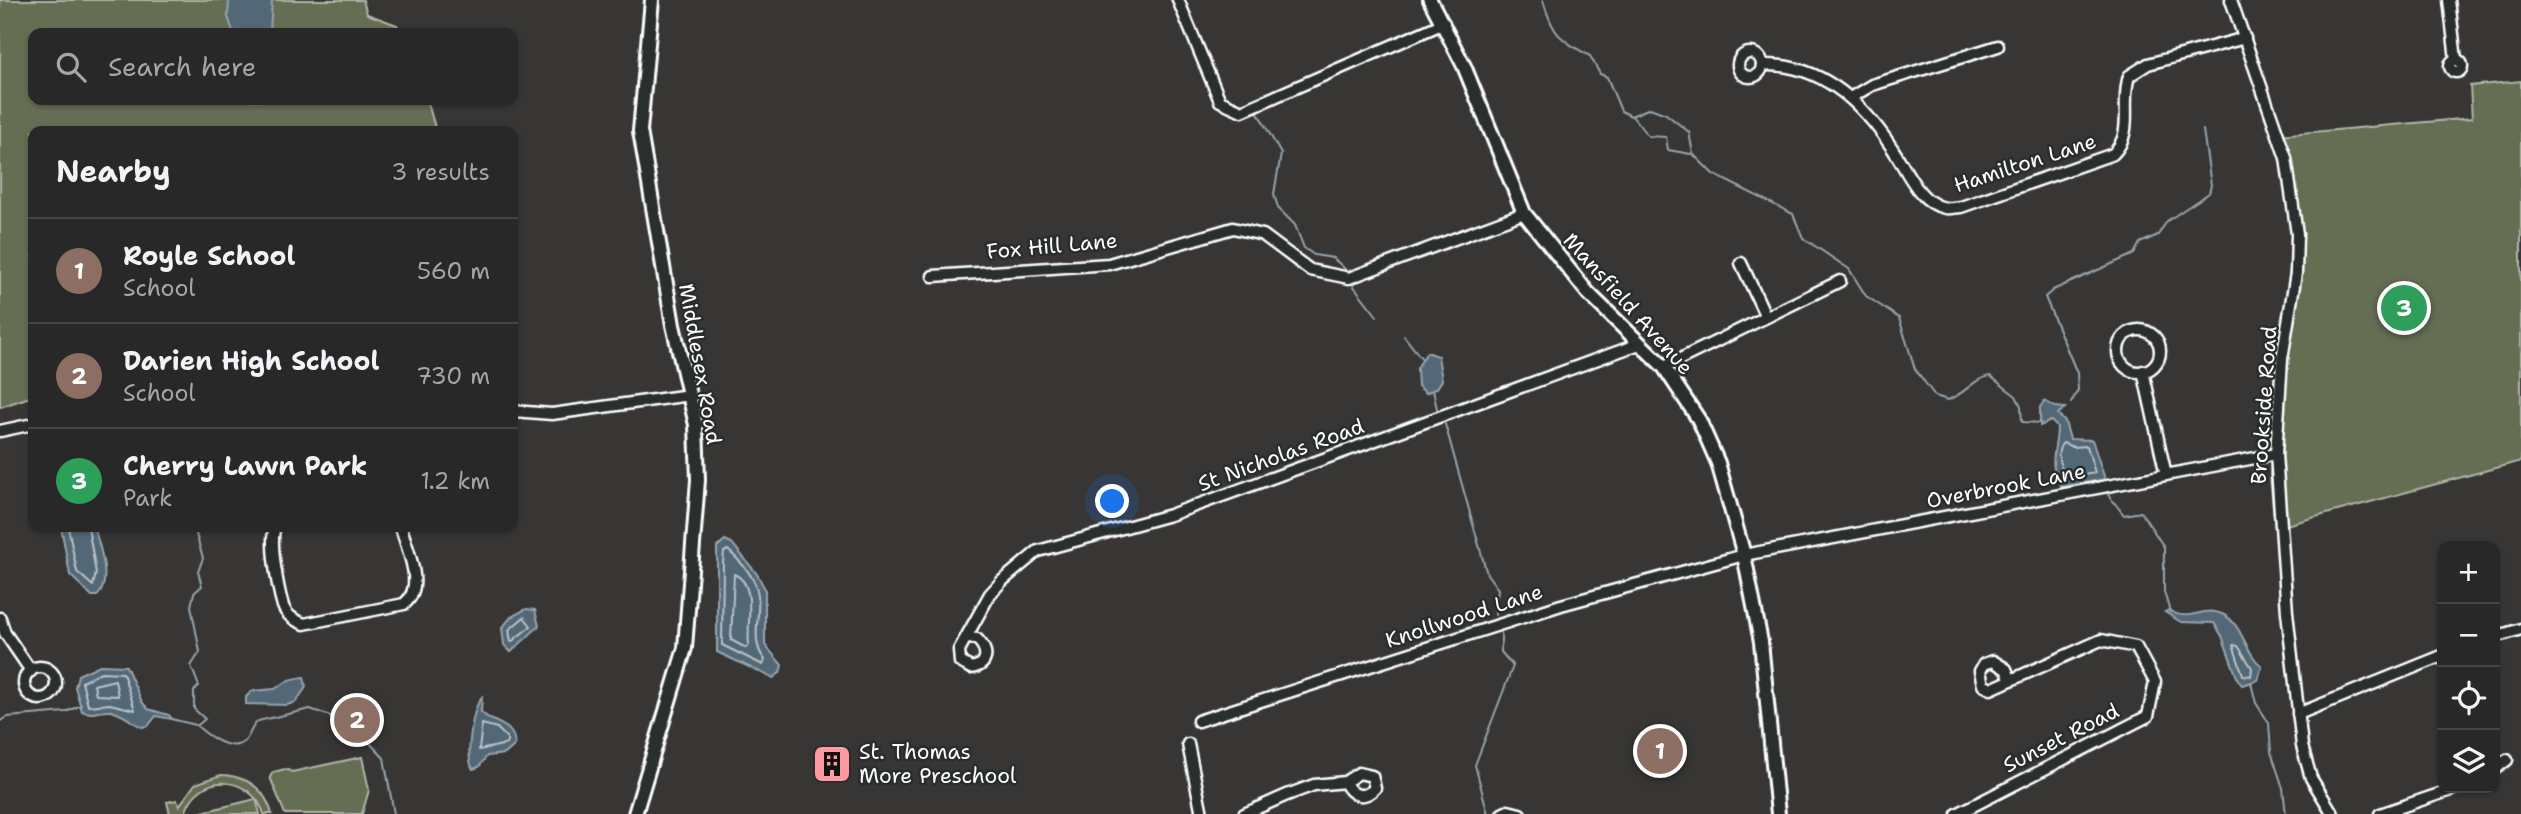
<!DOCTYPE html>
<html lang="en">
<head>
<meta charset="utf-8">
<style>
  body { margin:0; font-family:"Shantell Sans",sans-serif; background:#353434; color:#f1f3f6 }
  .controls { position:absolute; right:21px; bottom:21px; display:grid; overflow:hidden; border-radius:14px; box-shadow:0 2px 5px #0004 }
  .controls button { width:63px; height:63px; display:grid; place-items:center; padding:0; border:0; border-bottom:2px solid #454445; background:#292828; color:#f1f3f6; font:35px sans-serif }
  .you { position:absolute; left:1113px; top:502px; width:24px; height:24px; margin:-18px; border:5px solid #fff; border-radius:50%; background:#1a73e8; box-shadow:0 0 0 10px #1a73e833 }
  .badge { display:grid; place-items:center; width:46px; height:46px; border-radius:50%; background:#ff9aa2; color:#fff; font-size:23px; font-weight:700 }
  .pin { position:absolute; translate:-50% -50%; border:4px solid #fff; box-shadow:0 2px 7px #0006 }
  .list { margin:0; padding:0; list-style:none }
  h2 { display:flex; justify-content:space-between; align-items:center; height:91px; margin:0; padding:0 28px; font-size:30px }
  h2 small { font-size:23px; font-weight:400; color:#a5a6a8 }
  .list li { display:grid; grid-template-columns:46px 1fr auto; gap:21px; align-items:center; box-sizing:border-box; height:105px; padding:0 28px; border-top:2px solid #454445 }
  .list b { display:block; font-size:26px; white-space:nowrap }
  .list p { margin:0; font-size:23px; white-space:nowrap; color:#a5a6a8 }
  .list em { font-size:23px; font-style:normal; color:#a5a6a8 }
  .icon { flex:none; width:38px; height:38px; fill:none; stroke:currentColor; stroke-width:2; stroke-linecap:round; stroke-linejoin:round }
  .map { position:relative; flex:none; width:2521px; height:814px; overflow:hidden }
  .search { position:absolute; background:#292828; box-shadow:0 2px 5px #0004; left:28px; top:28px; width:490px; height:77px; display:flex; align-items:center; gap:18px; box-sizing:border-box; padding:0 24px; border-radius:14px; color:#a5a6a8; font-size:26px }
  .panel { position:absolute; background:#292828; box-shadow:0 2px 5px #0004; left:28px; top:126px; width:490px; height:406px; border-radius:14px }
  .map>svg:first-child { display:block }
</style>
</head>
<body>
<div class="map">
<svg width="2521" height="814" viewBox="0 0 2521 814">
  <rect width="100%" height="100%" fill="#373635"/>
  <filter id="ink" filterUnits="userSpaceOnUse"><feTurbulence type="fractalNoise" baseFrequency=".0143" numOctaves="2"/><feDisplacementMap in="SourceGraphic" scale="14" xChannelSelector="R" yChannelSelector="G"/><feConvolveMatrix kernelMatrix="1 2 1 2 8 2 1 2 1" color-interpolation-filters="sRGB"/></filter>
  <g filter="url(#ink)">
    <g fill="#656d53" stroke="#b2b6a9" stroke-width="2">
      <polygon points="0,0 363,0 367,14 397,25 401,33 33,33 33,100 427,100 436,131 33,131 33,396 0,407"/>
      <polygon points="2521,81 2521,461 2275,528 2270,475 2295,217 2278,135 2472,118 2470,86"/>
      <polygon points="362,757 369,790 362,814 285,814 270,777 273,772 285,769 292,772"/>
      <path d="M 221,775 C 247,776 265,789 272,814 L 264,814 C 251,774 197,771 185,814 L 170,814 L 167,802 L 177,800 L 179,806 L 195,784 Z"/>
      <polygon points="256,799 260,814 194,814"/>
    </g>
    <g fill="#526776" stroke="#97a4ad" stroke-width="2">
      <polygon points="229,0 272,0 270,33 233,31 228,17"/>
      <polygon points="1427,352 1438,356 1442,380 1437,388 1426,393 1418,386 1417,368"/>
      <path d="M 2045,401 L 2055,407 L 2065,408 L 2058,414 L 2065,422 L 2070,439 L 2092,440 L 2105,479 L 2062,487 C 2046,463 2057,450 2057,427 L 2051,421 L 2040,426 L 2040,407 Z"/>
      <path d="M 61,527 L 94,527 C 99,544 113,582 97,596 L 92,596 L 70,575 Z"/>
      <polygon points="725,540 732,543 757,574 765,589 765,645 782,665 780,673 773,678 717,652 717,547"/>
      <polygon points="526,609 535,610 539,626 511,652 504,645 502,628 511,617"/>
      <path d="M 2169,610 C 2189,624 2202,605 2222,614 C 2243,623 2245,654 2262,666 L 2258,680 L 2242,685 L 2238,680 L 2222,636 L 2214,623 L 2181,622 L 2165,612 Z"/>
      <path d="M 100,665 L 126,666 L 142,702 L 148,709 L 169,715 L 172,719 L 156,716 L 148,726 L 142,727 C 131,722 124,714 111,711 C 100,710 93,716 82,711 L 75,687 L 78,675 Z"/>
      <polygon points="304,677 306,687 296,702 287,705 246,704 246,697 252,691 275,689 289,680"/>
      <path d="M 482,697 L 481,712 C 493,725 514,722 515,745 L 505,754 L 487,756 L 479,767 L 473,769 C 465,758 472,708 482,697 Z"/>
    </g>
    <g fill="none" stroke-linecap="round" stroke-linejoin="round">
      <g stroke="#bac2c8" stroke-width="2">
        <path d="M 2063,443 L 2073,447 L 2087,446 L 2095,473 L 2065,478 C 2061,467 2054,452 2063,443 Z"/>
        <polyline points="68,527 77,572 93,586 96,573 88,527"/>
        <path d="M 728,550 C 739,560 754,576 757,590 C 763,614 748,639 765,660 L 763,665 L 722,645 L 723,563 L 724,552 Z"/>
        <path d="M 734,574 C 758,584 746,623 749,644 L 746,648 L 731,640 Z"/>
        <polygon points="524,617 531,626 511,642 509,630"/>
        <polygon points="2233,645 2238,646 2252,668 2251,676 2243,675"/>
        <polygon points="101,672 123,673 135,710 110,704 88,706 82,682"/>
        <polygon points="115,680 118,696 96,695 94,685"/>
        <polygon points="482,724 497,728 507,738 507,744 479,750"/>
      </g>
      <g stroke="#97a4ad" stroke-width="2">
        <path d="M 1543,0 C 1553,36 1561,40 1590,56 L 1600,74 L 1607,77 L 1621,111 L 1631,116 L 1650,108 L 1666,114 L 1689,132 L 1693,154 L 1713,174 L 1793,214 L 1803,238 L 1849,269 L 1866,296 L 1899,318 L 1915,369 L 1935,396 L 1948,400 C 1965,394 1973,379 1990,376 L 2016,396 L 2021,406 L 2022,422 L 2041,423"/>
        <polyline points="1257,111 1281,154 1274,194 1278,208 1295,225 1304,248 1314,255 1333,258 1345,269"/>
        <polyline points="1632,116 1648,136 1666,137 1668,150 1691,154"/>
        <polyline points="1352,284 1377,316"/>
        <polyline points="1404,336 1422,359"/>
        <polyline points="1433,390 1437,409"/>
        <polyline points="2071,403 2078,390 2077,373 2045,297 2053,290 2134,254 2140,243 2158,235 2167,221 2209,193 2211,185 2203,130"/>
        <polyline points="1445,424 1487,574 1498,589 1495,615"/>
        <polyline points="2106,492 2124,515 2141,512 2164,547 2164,592 2170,612"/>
        <polyline points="194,527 203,558 198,572 202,586 194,593 191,606 200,652 191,666 199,686 194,691 194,709 205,719 198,725"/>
        <polyline points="2251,683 2256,703 2269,723 2271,752 2283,788 2286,814"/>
        <polyline points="171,719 196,725"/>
        <polyline points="0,721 8,717 66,712 81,705"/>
        <path d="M 197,726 C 207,735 233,755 246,740 C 251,733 251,727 258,721 L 310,709 L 351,723 L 384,758 L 394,814"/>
        <polyline points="1488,814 1475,765 1513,666 1501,652 1501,628"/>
      </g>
      <defs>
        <g id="minor">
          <polyline points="1178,0 1220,101 1242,111 1444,23"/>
          <polyline points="2231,0 2286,158 2297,234 2296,273 2282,359 2276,454 2287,612 2302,746 2311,778 2333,814"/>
          <polyline points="2449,0 2456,60"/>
          <circle cx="1750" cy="65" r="12"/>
          <circle cx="2456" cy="66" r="6"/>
          <path d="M 1762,65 C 1820,63 1862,102 1892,148 C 1906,168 1918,203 1945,208 C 1950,209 1956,207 1961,207 L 2113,154 C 2135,132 2120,104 2129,76 L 2148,64 L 2245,38"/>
          <polyline points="1850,98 1872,85 1998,46"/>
          <polyline points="1741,263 1766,317"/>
          <polyline points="933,276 1109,264 1233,228 1263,235 1310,270 1349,278 1524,213"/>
          <circle cx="2139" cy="351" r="21"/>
          <polyline points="1664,367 1840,281"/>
          <polyline points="2143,371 2166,475"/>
          <polyline points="513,411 552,414 690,395"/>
          <polyline points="0,431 33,424"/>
          <path d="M 275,527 C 269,542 278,589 283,606 C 286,615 296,621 304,624 L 404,604 C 426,587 407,550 401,527"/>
          <polyline points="0,618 5,633 31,671"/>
          <polyline points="2495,637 2521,629"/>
          <path d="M 969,638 L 977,639 C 989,651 989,665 971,668 L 960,662 L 959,650 L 990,594 L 1002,581 L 1038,551 L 1170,515 L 1639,344"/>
          <circle cx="40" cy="683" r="16"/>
          <polyline points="2298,714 2442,656"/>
          <polyline points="1198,721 1561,605 1744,555 2276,454"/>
          <polyline points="1188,744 1202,814"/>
          <polyline points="2495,769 2507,760"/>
          <path d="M 1244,814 L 1287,795 L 1314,785 L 1345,782 L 1359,773 L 1372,776 L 1375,788 C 1364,800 1351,796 1345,782"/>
          <polyline points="1502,814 1508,811 1520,814"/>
          <polyline points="1957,814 2148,716 2155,682 2136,647 2101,640 1991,689 1983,685 1980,671 1984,664 1993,661 2006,669 2011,680"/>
          <polyline points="2380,814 2457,788"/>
        </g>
        <g id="major">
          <polyline points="1430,0 1464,66 1524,213 1588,293 1664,367 1699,420 1718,463 1744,555 1761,642 1778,814"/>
          <polyline points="635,814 685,648 698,480 696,425 673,325 640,131 652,0"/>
        </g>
      </defs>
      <use href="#minor" stroke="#fff" stroke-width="15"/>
      <use href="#major" stroke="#fff" stroke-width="18"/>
      <use href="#minor" stroke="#2a2d2e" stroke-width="10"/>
      <use href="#major" stroke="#2a2d2e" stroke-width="12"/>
    </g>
  </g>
  <defs>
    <symbol id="building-square" viewBox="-11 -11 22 22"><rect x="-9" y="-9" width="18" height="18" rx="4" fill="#ff9aa2" stroke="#2a2d2e"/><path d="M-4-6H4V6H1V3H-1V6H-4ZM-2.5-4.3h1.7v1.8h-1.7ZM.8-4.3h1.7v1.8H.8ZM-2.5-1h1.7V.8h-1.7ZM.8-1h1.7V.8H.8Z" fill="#111"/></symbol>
  </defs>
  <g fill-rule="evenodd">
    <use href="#building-square" x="810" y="742" width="44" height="44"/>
  </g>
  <g text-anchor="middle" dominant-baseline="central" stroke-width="5" stroke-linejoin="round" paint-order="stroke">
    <g font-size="21" fill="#fff" stroke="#2a2d2e">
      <text transform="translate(2025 163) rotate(-18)">Hamilton Lane</text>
      <text transform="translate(1052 246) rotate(-5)">Fox Hill Lane</text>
      <text transform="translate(1628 304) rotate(48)">Mansfield Avenue</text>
      <text transform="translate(700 364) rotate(80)">Middlesex Road</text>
      <text transform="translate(2264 405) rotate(-86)">Brookside Road</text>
      <text transform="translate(1281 455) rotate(-20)">St Nicholas Road</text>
      <text transform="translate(2006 486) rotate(-11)">Overbrook Lane</text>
      <text transform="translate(1464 616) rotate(-18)">Knollwood Lane</text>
      <text transform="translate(2061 738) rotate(-27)">Sunset Road</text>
    </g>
    <g font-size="21" fill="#fff" stroke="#2a2d2e" text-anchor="start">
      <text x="859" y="752">St. Thomas<tspan x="859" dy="24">More Preschool</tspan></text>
    </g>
  </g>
</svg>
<div class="controls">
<button>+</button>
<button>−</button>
<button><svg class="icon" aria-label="locate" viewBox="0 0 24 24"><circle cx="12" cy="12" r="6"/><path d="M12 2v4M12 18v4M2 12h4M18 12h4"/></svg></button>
<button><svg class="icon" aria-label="layers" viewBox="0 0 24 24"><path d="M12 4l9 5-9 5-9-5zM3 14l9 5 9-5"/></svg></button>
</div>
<div class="you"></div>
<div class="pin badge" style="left:1660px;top:751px;background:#8d6e63">1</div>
<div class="pin badge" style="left:357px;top:720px;background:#8d6e63">2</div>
<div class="pin badge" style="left:2404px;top:308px;background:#2e9e5b">3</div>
<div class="search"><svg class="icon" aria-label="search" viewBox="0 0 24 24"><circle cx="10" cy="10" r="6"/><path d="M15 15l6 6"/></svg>Search here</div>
<section class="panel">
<h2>Nearby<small>3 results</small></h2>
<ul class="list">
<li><span class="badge" style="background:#8d6e63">1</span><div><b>Royle School</b><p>School</p></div><em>560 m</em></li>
<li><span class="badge" style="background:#8d6e63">2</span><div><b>Darien High School</b><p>School</p></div><em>730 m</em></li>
<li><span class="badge" style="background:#2e9e5b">3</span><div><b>Cherry Lawn Park</b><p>Park</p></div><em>1.2 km</em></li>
</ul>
</section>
</div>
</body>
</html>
